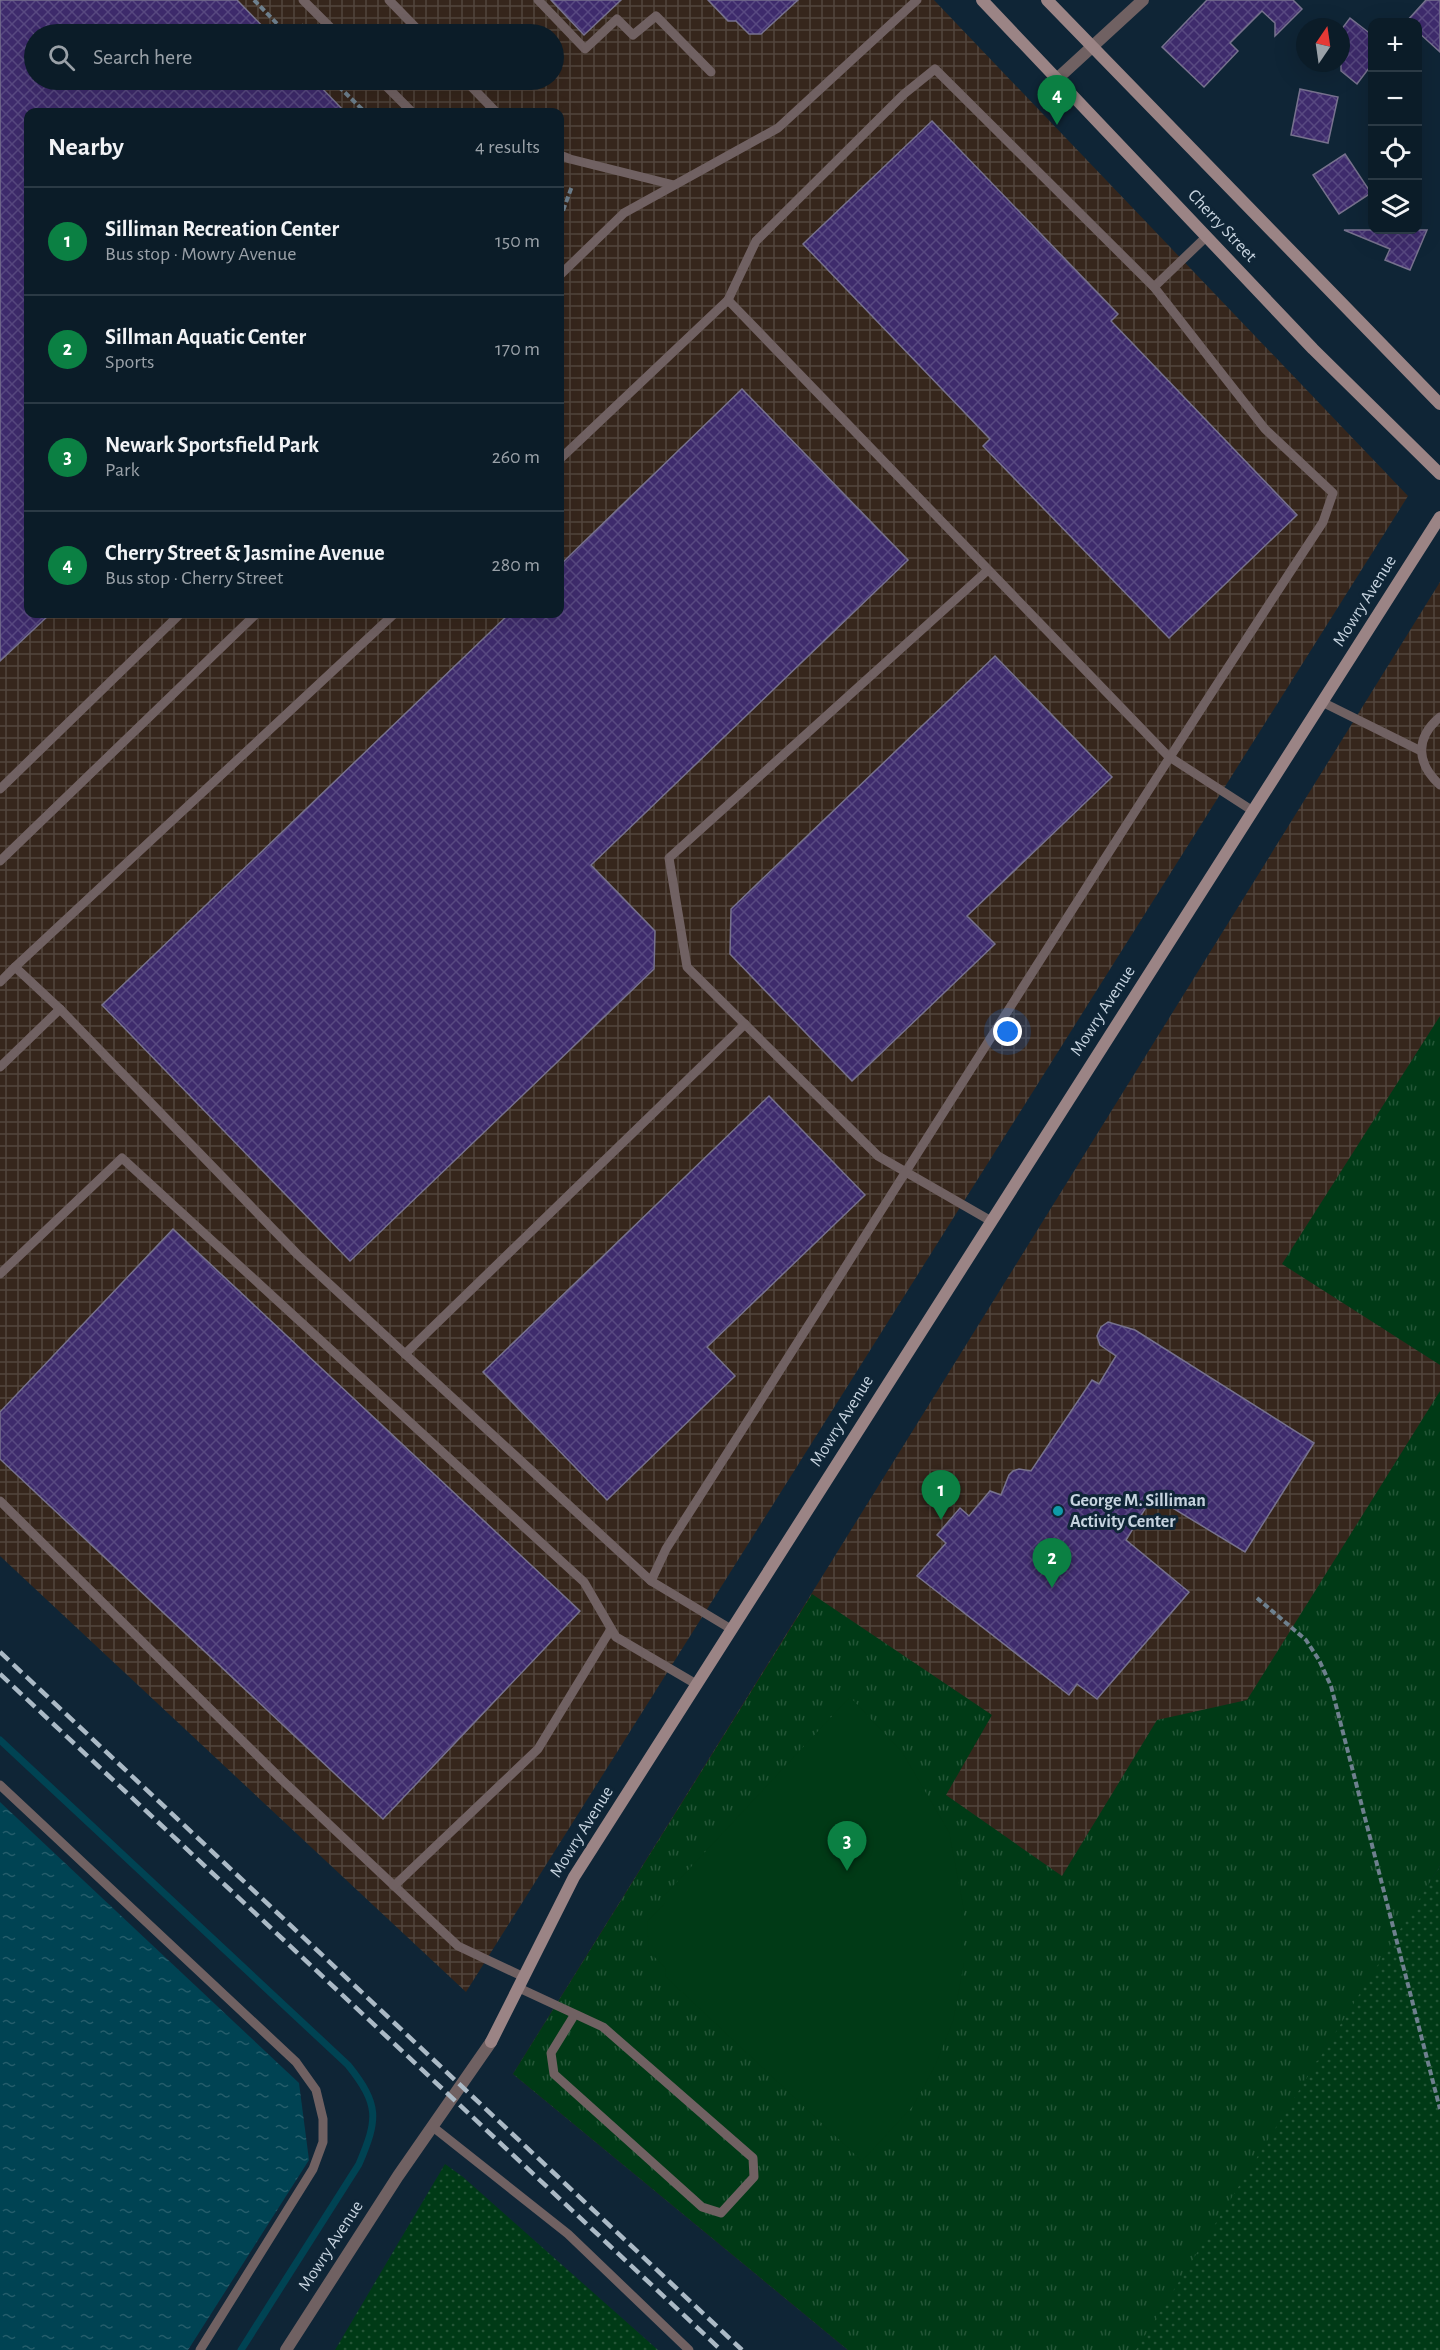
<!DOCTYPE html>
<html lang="en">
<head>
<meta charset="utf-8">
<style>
  body { margin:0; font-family:"Alegreya Sans",sans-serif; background:#192934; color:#f1f3f6 }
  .controls { position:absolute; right:18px; top:18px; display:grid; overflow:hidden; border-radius:12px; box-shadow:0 6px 24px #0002 }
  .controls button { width:54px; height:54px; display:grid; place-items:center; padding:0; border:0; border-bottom:2px solid #2b3a45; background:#0b1c28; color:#f1f3f6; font:30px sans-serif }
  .compass { position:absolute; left:1296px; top:18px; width:54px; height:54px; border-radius:50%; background:#0b1c28; box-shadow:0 6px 24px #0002; rotate:13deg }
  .you { position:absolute; left:1008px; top:1032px; width:21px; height:21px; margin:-15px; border:4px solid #fff; border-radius:50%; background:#1a73e8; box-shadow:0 0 0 9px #1a73e833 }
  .badge { display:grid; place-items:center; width:39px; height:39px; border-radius:50%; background:#0b8043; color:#fff; font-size:20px; font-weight:700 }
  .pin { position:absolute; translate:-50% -50px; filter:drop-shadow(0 2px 3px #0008) }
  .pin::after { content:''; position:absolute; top:32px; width:21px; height:18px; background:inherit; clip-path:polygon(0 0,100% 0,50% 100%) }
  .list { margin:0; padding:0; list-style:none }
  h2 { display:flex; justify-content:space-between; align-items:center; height:78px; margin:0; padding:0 24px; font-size:26px }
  h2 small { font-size:20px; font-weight:400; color:#9aa1a8 }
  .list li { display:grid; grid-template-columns:39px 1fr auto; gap:18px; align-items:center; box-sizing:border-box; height:108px; padding:0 24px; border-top:2px solid #2b3a45 }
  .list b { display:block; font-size:22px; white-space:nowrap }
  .list p { margin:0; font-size:20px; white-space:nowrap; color:#9aa1a8 }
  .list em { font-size:20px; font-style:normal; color:#9aa1a8 }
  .icon { flex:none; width:33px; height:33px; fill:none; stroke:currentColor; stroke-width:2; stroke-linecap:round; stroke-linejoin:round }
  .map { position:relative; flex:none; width:1440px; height:2350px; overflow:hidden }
  .search { position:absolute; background:#0b1c28; box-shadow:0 6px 24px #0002; left:24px; top:24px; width:540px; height:66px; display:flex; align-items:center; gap:15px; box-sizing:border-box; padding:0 21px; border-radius:33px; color:#9aa1a8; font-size:22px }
  .panel { position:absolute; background:#0b1c28; box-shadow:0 6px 24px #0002; left:24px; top:108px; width:540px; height:510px; border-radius:12px }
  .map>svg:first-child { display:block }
</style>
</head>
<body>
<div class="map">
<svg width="1440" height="2350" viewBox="0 0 1440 2350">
  <defs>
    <pattern id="industrial-grid" width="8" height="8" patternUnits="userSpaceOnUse" patternTransform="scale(1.5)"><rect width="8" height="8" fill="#36261c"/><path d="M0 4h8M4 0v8" fill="none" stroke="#52453d"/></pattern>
    <pattern id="grass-dots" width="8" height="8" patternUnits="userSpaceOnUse" patternTransform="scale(1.5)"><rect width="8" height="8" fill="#003a16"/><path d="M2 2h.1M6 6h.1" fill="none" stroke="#245637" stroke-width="1.8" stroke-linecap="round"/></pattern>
    <pattern id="park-tufts" width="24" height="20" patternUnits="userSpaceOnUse" patternTransform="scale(1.5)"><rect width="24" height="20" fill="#003a16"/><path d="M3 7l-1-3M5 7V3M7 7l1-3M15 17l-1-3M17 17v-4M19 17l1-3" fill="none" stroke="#245637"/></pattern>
    <pattern id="water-ripples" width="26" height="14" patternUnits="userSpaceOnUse" patternTransform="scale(1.5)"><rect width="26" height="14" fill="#004353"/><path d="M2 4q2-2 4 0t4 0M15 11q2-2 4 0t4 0" fill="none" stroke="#245d6b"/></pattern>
    <pattern id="building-cross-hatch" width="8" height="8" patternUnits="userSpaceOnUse" patternTransform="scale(1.5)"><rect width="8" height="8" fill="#3e2b6c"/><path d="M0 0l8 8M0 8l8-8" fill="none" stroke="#584981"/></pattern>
  </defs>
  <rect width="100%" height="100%" fill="#0f2536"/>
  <g fill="url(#industrial-grid)" fill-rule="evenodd">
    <path d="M 0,0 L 934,0 L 1408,496 L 466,1992 L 0,1556 ZM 34,34 L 554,34 L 554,80 L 34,80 ZM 28,112 L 560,112 L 560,614 L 28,614 Z"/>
    <polygon points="1440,582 1440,1866 848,2350 513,2074"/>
  </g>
  <g fill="url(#grass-dots)">
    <polygon points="1440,1866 1440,2350 1127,2350"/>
    <polygon points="445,2164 463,2177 658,2350 335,2350"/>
  </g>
  <g fill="url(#park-tufts)">
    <polygon points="1440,1016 1440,1365 1282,1264"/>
    <polygon points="1440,1391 1440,1866 1136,2350 848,2350 513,2074 812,1594 992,1715 946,1795 1062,1876 1157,1720 1247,1700"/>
  </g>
  <polygon fill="#003a16" points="850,1697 902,1752 949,1832 964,1910 964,1963 953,2021 935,2066 913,2106 862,2161 665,1976 666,1969 649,1951 647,1922 665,1903 661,1899"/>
  <polygon fill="url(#water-ripples)" points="0,1802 299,2083 309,2160 188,2350 0,2350"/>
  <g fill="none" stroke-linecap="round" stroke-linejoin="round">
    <path stroke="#004353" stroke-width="7" d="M 0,1740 L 348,2065 C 380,2105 378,2119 359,2164 L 241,2350"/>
  </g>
  <g fill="url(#building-cross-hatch)" stroke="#77728e" stroke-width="1.5">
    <polygon points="0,0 237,0 270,34 34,34 34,80 314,80 345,112 28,112 28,614 50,614 0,661"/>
    <polygon points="551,0 621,0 584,35"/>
    <polygon points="708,0 798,0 761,34 749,34 736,21 728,21"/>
    <polygon points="1207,0 1293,0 1302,9 1275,36 1275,23 1262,11 1230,43 1238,51 1204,87 1162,47"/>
    <polygon points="1426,0 1440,0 1440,52 1418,32 1418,22 1406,22"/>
    <polygon points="1350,18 1372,35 1372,64 1357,84 1341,71 1341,30"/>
    <polygon points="1300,89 1338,97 1328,143 1291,135"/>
    <polygon points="932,121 1118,314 1111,321 1297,515 1169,638 983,446 990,439 803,244"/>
    <polygon points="1345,154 1371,193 1339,214 1313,175"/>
    <polygon points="1344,230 1427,230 1410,270 1385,260 1390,249"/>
    <polygon points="742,389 908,560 591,865 655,931 654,969 350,1261 102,1005 509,614 560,614 560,565"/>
    <polygon points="995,656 1112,777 967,916 995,944 852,1081 730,954 731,909"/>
    <polygon points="769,1096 865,1195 707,1347 735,1376 607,1500 483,1372"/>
    <polygon points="173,1229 580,1611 383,1819 0,1459 0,1412"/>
    <polygon points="1108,1322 1135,1330 1314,1443 1245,1552 1153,1496 1126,1540 1189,1592 1097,1699 1077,1684 1069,1695 917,1576 946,1543 937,1535 960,1508 969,1516 990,1491 1001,1495 1009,1475 1013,1471 1019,1469 1031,1471 1092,1380 1099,1384 1116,1356 1100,1345 1097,1336 1101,1327"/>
  </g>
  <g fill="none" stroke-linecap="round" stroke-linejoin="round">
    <g stroke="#6e808e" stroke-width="4" stroke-dasharray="6 3" stroke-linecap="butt">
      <polyline points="254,0 287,34"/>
      <polyline points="292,34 304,25"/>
      <polyline points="332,80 365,112"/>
      <polyline points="560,219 572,186"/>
      <polyline points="1257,1598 1306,1640 1319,1660 1331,1686 1440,2109"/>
    </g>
    <g stroke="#706162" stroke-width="9">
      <polyline points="303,0 337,34"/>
      <polyline points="389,0 422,34"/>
      <polyline points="538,0 585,49 617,19 633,35 656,16 711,72"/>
      <polyline points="380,80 412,112"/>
      <polyline points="465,80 496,112"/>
      <polyline points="560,155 570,159 674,185"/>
      <polyline points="560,275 624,213 778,128 917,0"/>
      <polyline points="1154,287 1207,236"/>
      <polyline points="728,300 1168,756 1253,811"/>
      <polyline points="988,570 669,858 687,967 878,1156 991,1221"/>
      <path d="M 394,614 L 15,967 L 60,1009 L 298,1255 L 651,1581 L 666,1549 C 885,1207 1099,862 1323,522 L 1333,493 L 1265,429 L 1154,287 L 935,69 L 904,94 L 756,241 L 728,300 L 560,459"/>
      <polyline points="1322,702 1421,751"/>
      <path d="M 1440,717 C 1415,738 1416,763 1440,785"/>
      <polyline points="0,789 180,614"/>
      <polyline points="0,861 256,614"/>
      <polyline points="0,982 15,967"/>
      <polyline points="0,1067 60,1009"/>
      <polyline points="0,1274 122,1158 584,1582 616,1637 696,1684"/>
      <polyline points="405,1354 745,1024"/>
      <polyline points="0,1501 282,1780 458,1946 524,1977"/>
      <polyline points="651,1581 731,1629"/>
      <polyline points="0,1785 296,2062 316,2090 323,2119 323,2142 313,2169 200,2350"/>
      <polyline points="394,1886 538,1749 611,1629"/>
      <polyline points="519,1988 603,2027 753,2158 754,2177 721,2213 702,2207 554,2074 551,2053 575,2014"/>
      <polyline points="433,2127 568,2234 689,2350"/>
    </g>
    <g stroke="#706162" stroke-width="12">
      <polyline points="1058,78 1143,0"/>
      <polyline points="286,2350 398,2176 491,2042"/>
    </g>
    <g stroke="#9b8485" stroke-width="12">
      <polyline points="982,0 1313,349 1440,474"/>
      <polyline points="1047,0 1440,404"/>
      <polyline points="491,2042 574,1877 1440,517"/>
    </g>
    <g stroke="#abbac6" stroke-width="4.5" stroke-dasharray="12 6" stroke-linecap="butt">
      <polyline points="0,1652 742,2350"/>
      <polyline points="0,1674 721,2350"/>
    </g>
  </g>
  <circle fill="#0f9aa8" stroke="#0f2536" stroke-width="2" cx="1058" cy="1511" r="6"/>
  <g text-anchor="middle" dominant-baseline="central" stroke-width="6" stroke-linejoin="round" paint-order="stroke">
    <g font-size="18" fill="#c6d3df" stroke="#0f2536">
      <text transform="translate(1222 226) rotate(47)">Cherry Street</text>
      <text transform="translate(1365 601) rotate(-58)">Mowry Avenue</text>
      <text transform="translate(1103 1011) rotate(-57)">Mowry Avenue</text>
      <text transform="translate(842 1421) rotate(-58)">Mowry Avenue</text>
      <text transform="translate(582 1832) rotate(-58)">Mowry Avenue</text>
      <text transform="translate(331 2246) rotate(-57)">Mowry Avenue</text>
    </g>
    <g font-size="18" font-weight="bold" fill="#c6d3df" stroke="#0f2536" text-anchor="start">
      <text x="1070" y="1501">George M. Silliman<tspan x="1070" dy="21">Activity Center</tspan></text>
    </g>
  </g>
</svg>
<div class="controls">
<button>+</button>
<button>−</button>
<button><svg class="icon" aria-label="locate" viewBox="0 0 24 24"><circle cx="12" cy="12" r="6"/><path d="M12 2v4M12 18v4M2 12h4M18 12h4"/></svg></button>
<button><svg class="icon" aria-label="layers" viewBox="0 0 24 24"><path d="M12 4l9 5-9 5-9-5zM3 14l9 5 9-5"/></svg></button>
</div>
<svg class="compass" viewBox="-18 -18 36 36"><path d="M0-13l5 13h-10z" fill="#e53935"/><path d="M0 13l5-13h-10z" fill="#9aa1a8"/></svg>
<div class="you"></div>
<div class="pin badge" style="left:941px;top:1520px">1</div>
<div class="pin badge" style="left:1052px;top:1588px">2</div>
<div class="pin badge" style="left:847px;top:1871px">3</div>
<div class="pin badge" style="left:1057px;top:125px">4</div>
<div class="search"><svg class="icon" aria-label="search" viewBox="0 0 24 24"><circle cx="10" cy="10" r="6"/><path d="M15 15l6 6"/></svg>Search here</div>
<section class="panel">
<h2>Nearby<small>4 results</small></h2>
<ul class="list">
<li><span class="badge">1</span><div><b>Silliman Recreation Center</b><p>Bus stop · Mowry Avenue</p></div><em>150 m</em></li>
<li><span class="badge">2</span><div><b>Sillman Aquatic Center</b><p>Sports</p></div><em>170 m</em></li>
<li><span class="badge">3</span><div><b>Newark Sportsfield Park</b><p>Park</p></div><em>260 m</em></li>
<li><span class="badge">4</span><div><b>Cherry Street &amp; Jasmine Avenue</b><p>Bus stop · Cherry Street</p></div><em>280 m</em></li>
</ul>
</section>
</div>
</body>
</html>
